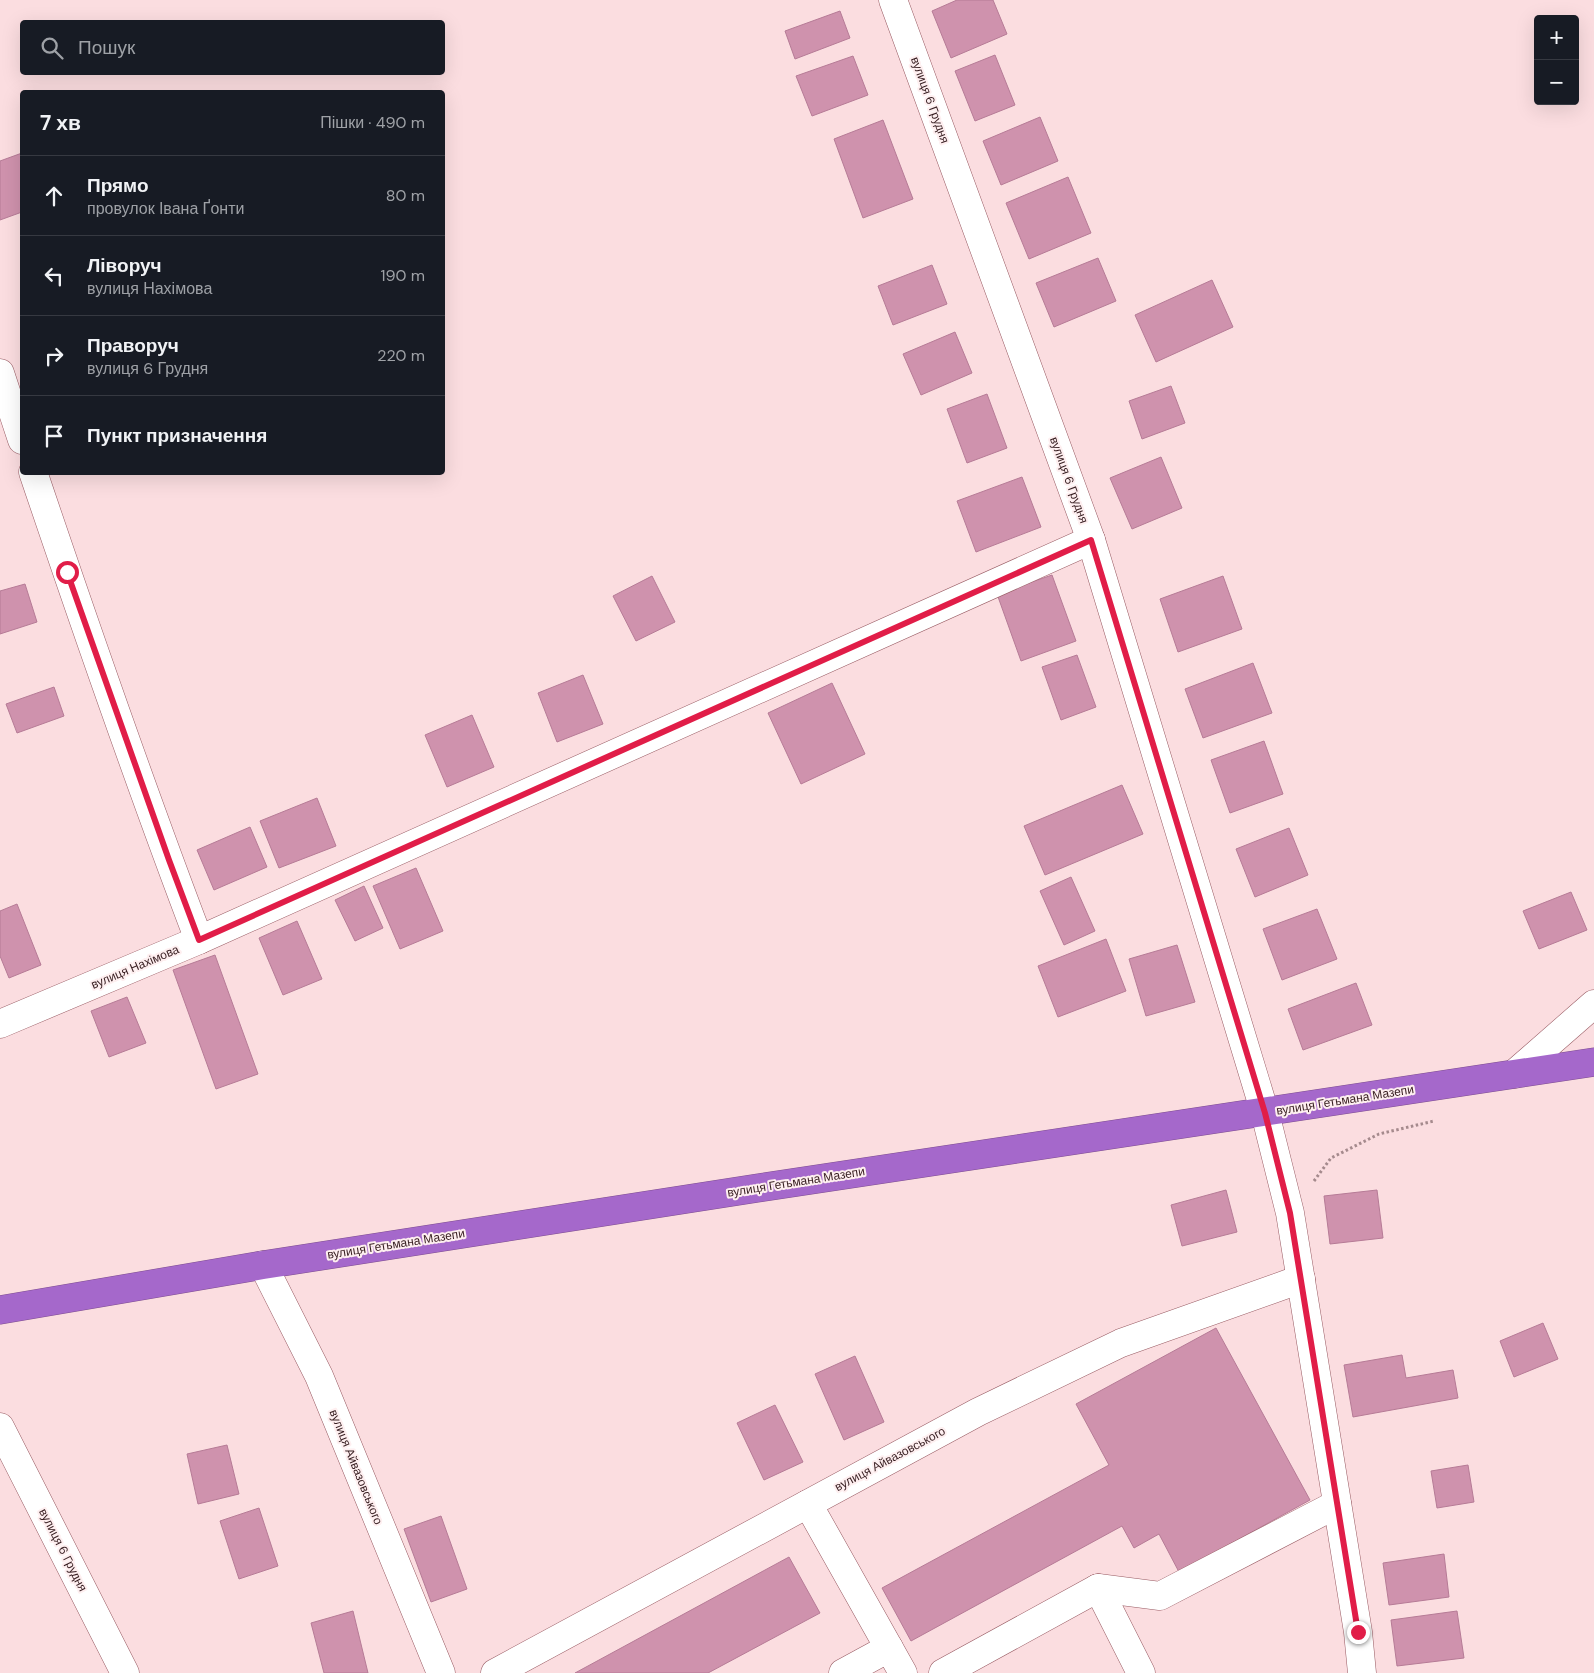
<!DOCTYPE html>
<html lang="uk">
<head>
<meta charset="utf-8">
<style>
  body { margin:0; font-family:"DM Sans",sans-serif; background:#20242c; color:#f1f3f6 }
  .controls { position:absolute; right:15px; top:15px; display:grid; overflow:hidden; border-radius:5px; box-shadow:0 5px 20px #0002 }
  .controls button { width:45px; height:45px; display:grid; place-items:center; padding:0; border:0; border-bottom:1px solid #363941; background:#171b24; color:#f1f3f6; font:25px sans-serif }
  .stop { position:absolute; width:15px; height:15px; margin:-11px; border:4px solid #e11d48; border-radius:50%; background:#fff }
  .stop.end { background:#e11d48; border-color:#fff; box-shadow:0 1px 5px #0008 }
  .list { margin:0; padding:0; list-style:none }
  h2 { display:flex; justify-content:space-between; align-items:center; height:65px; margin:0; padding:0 20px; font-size:21px }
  h2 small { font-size:16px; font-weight:400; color:#9ea1a6 }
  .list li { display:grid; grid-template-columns:32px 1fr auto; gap:15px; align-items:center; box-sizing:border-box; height:80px; padding:0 20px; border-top:1px solid #363941 }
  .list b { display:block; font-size:19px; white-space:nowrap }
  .list p { margin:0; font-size:16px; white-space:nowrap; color:#9ea1a6 }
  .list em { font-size:16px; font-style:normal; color:#9ea1a6 }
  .icon { flex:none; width:28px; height:28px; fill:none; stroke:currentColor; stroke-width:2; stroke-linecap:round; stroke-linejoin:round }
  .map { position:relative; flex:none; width:1594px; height:1673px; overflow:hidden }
  .search { position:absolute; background:#171b24; box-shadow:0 5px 20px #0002; left:20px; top:20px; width:425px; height:55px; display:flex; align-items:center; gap:12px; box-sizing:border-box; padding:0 18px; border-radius:5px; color:#9ea1a6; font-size:19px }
  .panel { position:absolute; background:#171b24; box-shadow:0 5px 20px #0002; left:20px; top:90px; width:425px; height:385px; border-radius:5px }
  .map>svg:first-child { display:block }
</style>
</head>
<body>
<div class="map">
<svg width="1594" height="1673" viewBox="0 0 1594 1673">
  <rect width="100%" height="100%" fill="#fbdde0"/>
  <g fill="#cf92ad" stroke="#b67b96">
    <polygon points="957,0 993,0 1007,34 951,58 932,11"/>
    <polygon points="840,11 850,38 795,59 785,31"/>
    <polygon points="995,55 1015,105 975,121 955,71"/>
    <polygon points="853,56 868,95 812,116 796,76"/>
    <polygon points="1040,117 1058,161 1001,185 983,141"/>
    <polygon points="883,120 913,199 863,218 834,139"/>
    <polygon points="22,153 22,212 0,220 0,161"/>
    <polygon points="1068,177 1091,233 1029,259 1006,203"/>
    <polygon points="1098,258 1116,301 1054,327 1036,283"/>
    <polygon points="932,265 947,304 893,325 878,286"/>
    <polygon points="1212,280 1233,327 1156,362 1135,315"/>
    <polygon points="955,332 972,373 921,395 903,354"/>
    <polygon points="1171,386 1185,423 1142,439 1129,401"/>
    <polygon points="987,394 1007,448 967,463 947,409"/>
    <polygon points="1161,457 1182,508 1132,529 1110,478"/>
    <polygon points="1022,477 1041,527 976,552 957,501"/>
    <polygon points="1052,575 1076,641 1021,661 997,594"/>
    <polygon points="652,576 675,622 636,641 613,596"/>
    <polygon points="1223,576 1242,629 1178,652 1160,599"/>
    <polygon points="25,584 37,622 0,634 0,591"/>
    <polygon points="1077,655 1096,707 1061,720 1042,667"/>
    <polygon points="1253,663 1272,713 1203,738 1185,689"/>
    <polygon points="583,675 603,724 557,742 538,693"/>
    <polygon points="832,683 865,754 801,784 768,713"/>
    <polygon points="54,687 64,716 17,733 6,704"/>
    <polygon points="472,715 494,767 447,787 425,735"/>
    <polygon points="1264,741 1283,794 1230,813 1211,760"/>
    <polygon points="1122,785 1143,834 1045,875 1024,826"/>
    <polygon points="317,798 336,846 279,868 260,821"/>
    <polygon points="250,827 267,867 214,890 197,850"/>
    <polygon points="1289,828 1308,875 1255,897 1236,849"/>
    <polygon points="416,868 443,931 400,949 373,886"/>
    <polygon points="1071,877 1095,931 1064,945 1040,891"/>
    <polygon points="364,886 383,928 355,941 335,900"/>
    <polygon points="1571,892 1587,930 1539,949 1523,911"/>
    <polygon points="17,904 41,965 9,978 0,956 0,911"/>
    <polygon points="1317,909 1337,959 1282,980 1263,929"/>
    <polygon points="297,921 322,979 283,995 259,938"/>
    <polygon points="1106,939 1126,991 1058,1017 1038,966"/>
    <polygon points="1177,945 1195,1002 1146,1016 1129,959"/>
    <polygon points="215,955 258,1074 216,1089 173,970"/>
    <polygon points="1356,983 1372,1025 1303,1050 1288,1009"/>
    <polygon points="127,997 146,1043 109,1057 91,1011"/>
    <polygon points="1226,1190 1237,1232 1182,1246 1171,1205"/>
    <polygon points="1377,1190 1383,1238 1330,1244 1324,1196"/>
    <polygon points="1543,1323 1558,1359 1514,1377 1500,1341"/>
    <polygon points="1216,1328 1310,1500 1179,1572 1159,1534 1134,1548 1122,1526 911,1641 882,1588 1109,1465 1076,1404"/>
    <polygon points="1402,1355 1406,1378 1453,1370 1458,1398 1353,1417 1344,1365"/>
    <polygon points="855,1356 884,1422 844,1440 815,1374"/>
    <polygon points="775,1405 803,1462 764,1480 737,1423"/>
    <polygon points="227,1445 239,1494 198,1504 187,1454"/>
    <polygon points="1468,1465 1474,1502 1437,1508 1431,1471"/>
    <polygon points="259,1508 278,1566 239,1579 220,1521"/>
    <polygon points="441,1516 467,1589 431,1602 404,1529"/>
    <polygon points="1444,1554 1449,1597 1389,1605 1383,1563"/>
    <polygon points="789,1557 820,1613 708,1673 575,1673"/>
    <polygon points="353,1611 368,1673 324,1673 311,1623"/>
    <polygon points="1457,1611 1464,1658 1397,1666 1391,1620"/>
  </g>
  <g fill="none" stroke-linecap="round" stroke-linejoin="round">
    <defs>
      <g id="minor">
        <polyline points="893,0 1091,540 1265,1113 1290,1213 1358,1632 1362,1673"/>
        <polyline points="0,373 22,440"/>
        <path d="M 33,472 C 86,629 140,785 199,940"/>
        <polyline points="0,1024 199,940 1091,540"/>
        <polyline points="1514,1074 1594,1004"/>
        <polyline points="263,1265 319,1376 441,1673"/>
        <polyline points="0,1427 125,1673"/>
        <polyline points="808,1504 889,1648"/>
        <polyline points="1098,1588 1141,1673"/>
        <polyline points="495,1673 978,1412 1121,1343 1301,1279"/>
        <polyline points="843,1673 889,1648 903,1673"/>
        <polyline points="943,1673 1098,1588 1160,1596 1337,1504"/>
      </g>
      <polyline id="highway" points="0,1310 263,1265 758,1188 1594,1062"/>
    </defs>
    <use href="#minor" stroke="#985b63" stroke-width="29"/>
    <use href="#highway" stroke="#7e4e8f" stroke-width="29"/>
    <polyline stroke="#a58a8d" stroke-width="3" stroke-dasharray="2.5 2.5" stroke-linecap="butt" points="1314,1181 1331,1158 1379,1134 1434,1121"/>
    <use href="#minor" stroke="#fff" stroke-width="28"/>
    <use href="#highway" stroke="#a568cb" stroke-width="28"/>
  </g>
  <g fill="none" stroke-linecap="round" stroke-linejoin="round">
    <polyline stroke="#e11d48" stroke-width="6" points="67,572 169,860 199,940 1091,540 1265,1113 1290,1213 1358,1632"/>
  </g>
  <g text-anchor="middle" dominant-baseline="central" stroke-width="4" stroke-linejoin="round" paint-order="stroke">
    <g font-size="12" fill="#361d20" stroke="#feeff0">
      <text transform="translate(930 100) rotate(70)">вулиця 6 Грудня</text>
      <text transform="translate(1069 480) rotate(70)">вулиця 6 Грудня</text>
      <text transform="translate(135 967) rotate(-23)">вулиця Нахімова</text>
      <text transform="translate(1345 1100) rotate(-9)">вулиця Гетьмана Мазепи</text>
      <text transform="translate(796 1182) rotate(-9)">вулиця Гетьмана Мазепи</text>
      <text transform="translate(396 1244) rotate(-9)">вулиця Гетьмана Мазепи</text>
      <text transform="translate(890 1459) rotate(-28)">вулиця Айвазовського</text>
      <text transform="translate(356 1467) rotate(68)">вулиця Айвазовського</text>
      <text transform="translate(63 1550) rotate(63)">вулиця 6 Грудня</text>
    </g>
  </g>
</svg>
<div class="controls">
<button>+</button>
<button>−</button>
</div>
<div class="stop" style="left:67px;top:572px"></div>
<div class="stop end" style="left:1358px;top:1632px"></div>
<div class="search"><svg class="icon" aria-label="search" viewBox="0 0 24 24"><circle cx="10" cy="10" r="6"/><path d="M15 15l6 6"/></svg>Пошук</div>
<section class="panel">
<h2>7 хв<small>Пішки · 490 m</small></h2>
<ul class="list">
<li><svg class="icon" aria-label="ahead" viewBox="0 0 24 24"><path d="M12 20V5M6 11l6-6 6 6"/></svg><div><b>Прямо</b><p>провулок Івана Ґонти</p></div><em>80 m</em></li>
<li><svg class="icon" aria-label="left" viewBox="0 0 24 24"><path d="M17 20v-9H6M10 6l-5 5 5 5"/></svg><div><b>Ліворуч</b><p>вулиця Нахімова</p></div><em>190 m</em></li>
<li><svg class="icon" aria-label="right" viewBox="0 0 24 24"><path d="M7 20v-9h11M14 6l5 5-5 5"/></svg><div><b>Праворуч</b><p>вулиця 6 Грудня</p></div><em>220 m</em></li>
<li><svg class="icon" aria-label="arrive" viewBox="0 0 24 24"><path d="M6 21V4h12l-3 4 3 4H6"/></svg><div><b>Пункт призначення</b></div></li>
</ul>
</section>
</div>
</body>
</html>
